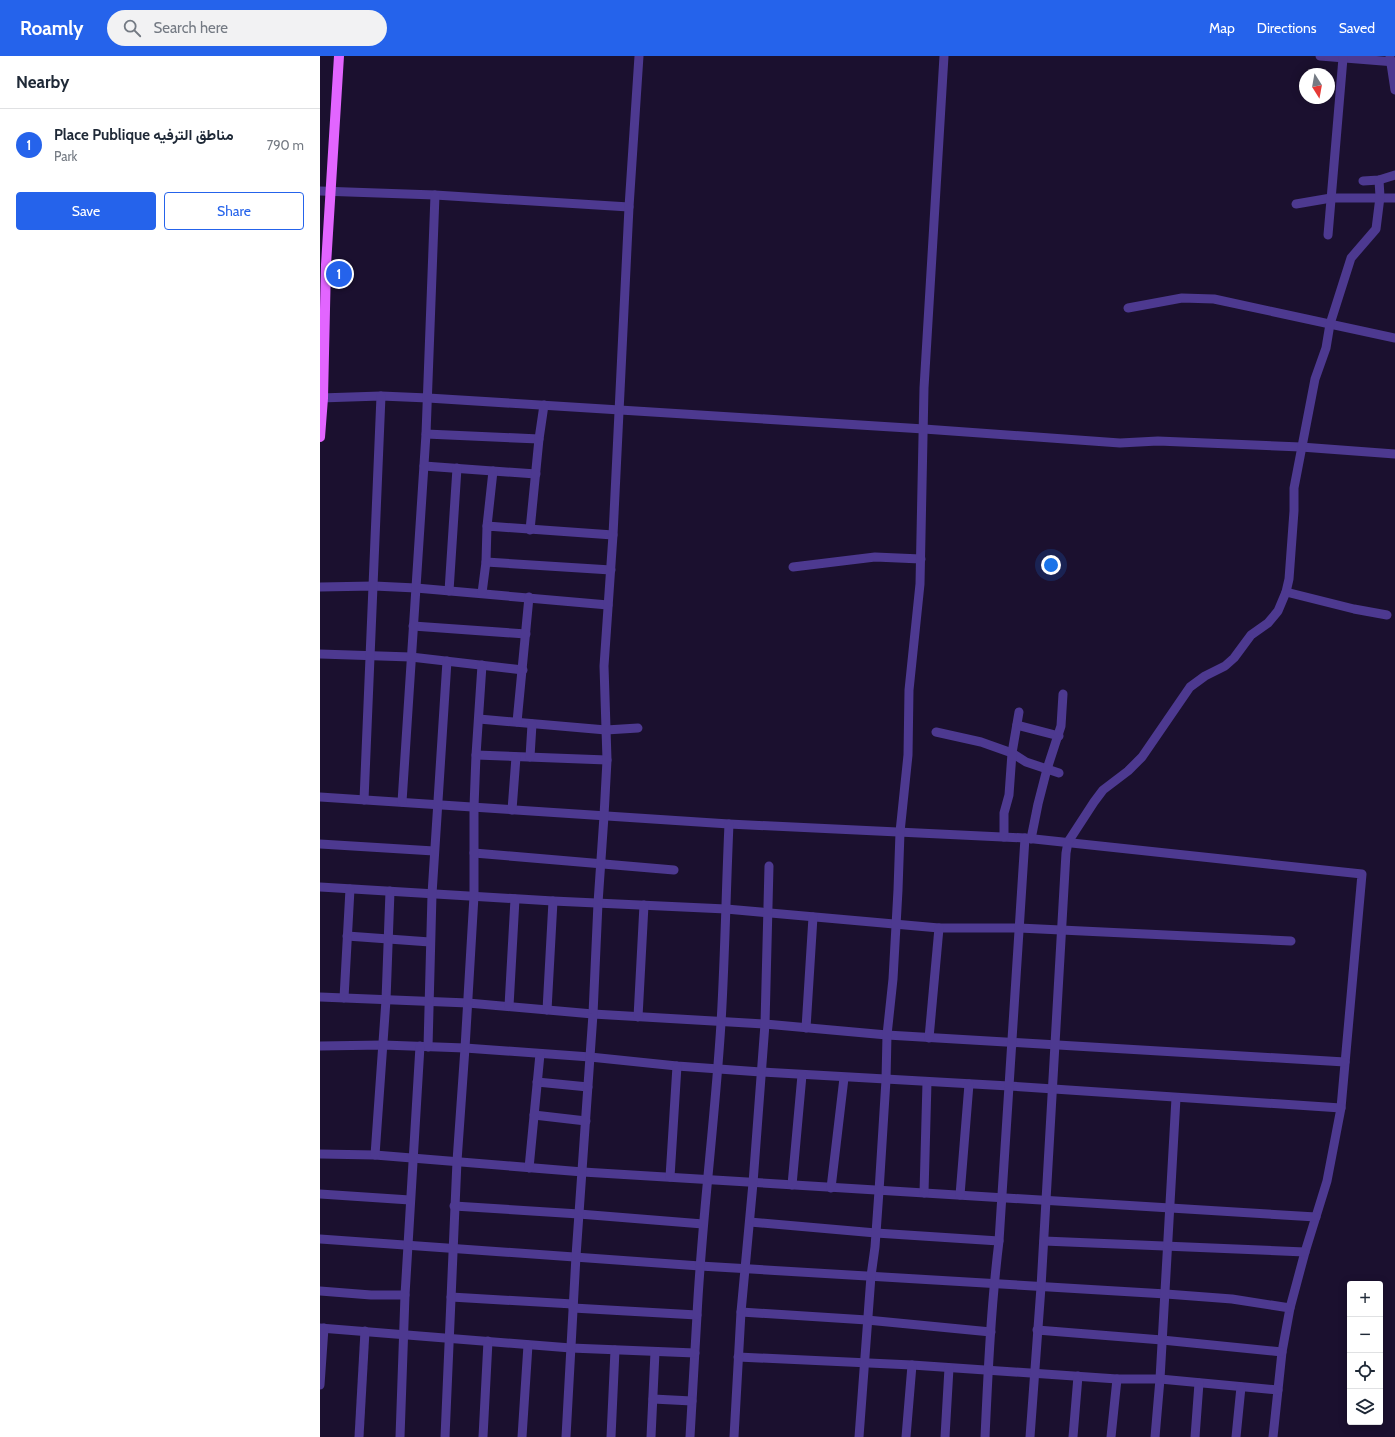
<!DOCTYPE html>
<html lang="en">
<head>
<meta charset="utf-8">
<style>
  body { margin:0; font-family:Cabin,Vazirmatn,sans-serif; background:#f2f2f3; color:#1f2937 }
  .controls { position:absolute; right:12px; bottom:12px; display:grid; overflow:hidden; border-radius:4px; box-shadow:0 2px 10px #0003 }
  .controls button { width:36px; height:36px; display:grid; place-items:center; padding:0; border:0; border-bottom:1px solid #e0e1e3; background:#fff; color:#1f2937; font:20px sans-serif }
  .compass { position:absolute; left:979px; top:12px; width:36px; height:36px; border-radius:50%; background:#fff; box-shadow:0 2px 10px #0003; rotate:169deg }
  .you { position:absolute; left:731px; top:509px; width:14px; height:14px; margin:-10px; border:3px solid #fff; border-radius:50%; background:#1a73e8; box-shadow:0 0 0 6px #1a73e833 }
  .badge { display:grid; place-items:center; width:26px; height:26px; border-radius:50%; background:#2563eb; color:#fff; font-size:13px; font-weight:700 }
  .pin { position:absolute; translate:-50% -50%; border:2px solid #fff; box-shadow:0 1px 4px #0006 }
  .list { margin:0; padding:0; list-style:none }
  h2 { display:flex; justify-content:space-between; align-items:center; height:52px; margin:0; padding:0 16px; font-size:17px }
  h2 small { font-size:13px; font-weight:400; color:#747a83 }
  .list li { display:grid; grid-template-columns:26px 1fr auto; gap:12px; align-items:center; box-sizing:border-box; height:72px; padding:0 16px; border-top:1px solid #e0e1e3 }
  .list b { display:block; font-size:15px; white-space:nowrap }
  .list p { margin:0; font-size:13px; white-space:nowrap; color:#747a83 }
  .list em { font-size:13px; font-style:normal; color:#747a83 }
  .actions { display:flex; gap:8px; padding:12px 16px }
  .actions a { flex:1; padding:9px 0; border:1px solid #2563eb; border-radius:4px; text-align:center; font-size:14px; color:#2563eb }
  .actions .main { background:#2563eb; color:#fff }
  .icon { flex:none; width:22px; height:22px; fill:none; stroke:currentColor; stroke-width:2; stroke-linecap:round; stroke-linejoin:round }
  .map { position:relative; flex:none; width:1075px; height:1381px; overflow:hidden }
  header { display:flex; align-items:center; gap:24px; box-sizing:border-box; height:56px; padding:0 20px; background:#2563eb; color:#fff }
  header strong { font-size:19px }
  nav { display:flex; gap:22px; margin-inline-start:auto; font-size:14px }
  .search { width:280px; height:36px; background:#f2f2f3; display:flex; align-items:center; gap:10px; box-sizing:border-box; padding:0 14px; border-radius:22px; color:#747a83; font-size:15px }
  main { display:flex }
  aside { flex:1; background:#fff }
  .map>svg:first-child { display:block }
</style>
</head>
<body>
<header>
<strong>Roamly</strong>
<div class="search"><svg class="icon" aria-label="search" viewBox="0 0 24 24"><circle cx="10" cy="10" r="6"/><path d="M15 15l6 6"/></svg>Search here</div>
<nav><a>Map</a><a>Directions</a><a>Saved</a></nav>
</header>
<main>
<aside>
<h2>Nearby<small></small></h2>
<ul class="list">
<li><span class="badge">1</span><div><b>Place Publique مناطق الترفيه</b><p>Park</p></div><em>790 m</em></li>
</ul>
<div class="actions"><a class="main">Save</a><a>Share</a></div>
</aside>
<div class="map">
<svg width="1075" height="1381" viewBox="0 0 1075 1381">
  <rect width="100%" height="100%" fill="#1b102f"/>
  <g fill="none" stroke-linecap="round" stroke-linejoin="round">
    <g stroke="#4d3990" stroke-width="9">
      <polyline points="1000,0 1075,6"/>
      <polyline points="1070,1 1075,34"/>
      <polyline points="1043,125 1059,124 1075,119"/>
      <polyline points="0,135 115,139 309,151"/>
      <polyline points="976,148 1011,142 1075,142"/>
      <polyline points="1008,179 1023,2"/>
      <polyline points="808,252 862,242 894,243 1075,282"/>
      <polyline points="0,342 61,340 108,342 604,373 800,387 838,385 981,391 1075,398"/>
      <polyline points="106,378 219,383"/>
      <polyline points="104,410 216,418"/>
      <polyline points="167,470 173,415"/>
      <polyline points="210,474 219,383 224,349"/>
      <polyline points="166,506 291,514"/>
      <polyline points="473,511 555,501 601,503"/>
      <polyline points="0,531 54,530 96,532 288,549"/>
      <polyline points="129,535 137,412"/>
      <polyline points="966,536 1034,553 1067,559"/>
      <polyline points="162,537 166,506 167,470 293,479"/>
      <polyline points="93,570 206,578"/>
      <polyline points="0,598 91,601 203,614"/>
      <polyline points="159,663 286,674 318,672"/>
      <polyline points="197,666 209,541"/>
      <polyline points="697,669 739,680"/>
      <polyline points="616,676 661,686 692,697 706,706 739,717"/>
      <polyline points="156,699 287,704"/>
      <polyline points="210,701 212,668"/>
      <polyline points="0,741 409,768 705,782 1042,818 1021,1052"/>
      <polyline points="44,744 61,340"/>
      <polyline points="82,746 106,378 115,139"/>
      <polyline points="192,754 196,701"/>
      <polyline points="684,781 684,757 689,739 692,697 699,656"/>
      <polyline points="711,783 718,748 727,713 741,670 743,638"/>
      <polyline points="0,788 114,795"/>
      <polyline points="154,797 354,814"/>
      <polyline points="0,831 233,845 406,853 619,872 699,872 971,885"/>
      <polyline points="27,880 110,886"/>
      <polyline points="0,941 148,947 273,958 445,968 567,979 1025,1006"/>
      <polyline points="24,942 30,833"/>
      <polyline points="189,950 195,843"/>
      <polyline points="227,954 233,845"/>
      <polyline points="318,961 324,849"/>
      <polyline points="486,972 493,861"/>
      <polyline points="609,982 619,872"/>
      <polyline points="0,990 63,989 145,992 270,1001 357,1010 441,1016 689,1030 1021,1052 1007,1125 985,1196 970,1252 962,1296 953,1381"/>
      <polyline points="108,991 112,838 127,605"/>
      <polyline points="217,1026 268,1031"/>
      <polyline points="214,1059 266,1065"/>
      <polyline points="0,1098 55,1099 263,1116 996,1161"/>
      <polyline points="55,1099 66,944 70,835"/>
      <polyline points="209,1112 220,998"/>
      <polyline points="350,1121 357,1010"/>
      <polyline points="472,1129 482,1019"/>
      <polyline points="511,1132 524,1022"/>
      <polyline points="604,1137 607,1026"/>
      <polyline points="0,1138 90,1144"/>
      <polyline points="640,1139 649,1028"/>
      <polyline points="134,1150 259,1158 383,1168"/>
      <polyline points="430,1166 556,1177 679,1185"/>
      <polyline points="0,1183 380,1210 846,1238 912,1243 970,1252"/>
      <polyline points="724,1185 985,1196"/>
      <polyline points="0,1235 51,1239 85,1239"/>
      <polyline points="131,1241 253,1248"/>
      <polyline points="253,1252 377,1259 370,1381"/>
      <polyline points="421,1256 547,1264 671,1276"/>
      <path d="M 377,1259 C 382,1161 395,1065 401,967 C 405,901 406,834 409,768"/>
      <polyline points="0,1272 251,1292 375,1297"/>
      <polyline points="717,1274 842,1284 962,1296"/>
      <polyline points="418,1301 592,1309 797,1323 840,1323 958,1334"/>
      <polyline points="0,1329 4,1272"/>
      <polyline points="333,1343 372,1345"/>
      <polyline points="39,1381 45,1275"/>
      <polyline points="80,1381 85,1239 100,990"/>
      <polyline points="125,1381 137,1105 145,992 154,840 154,751 156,699 162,609"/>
      <polyline points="163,1381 168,1285"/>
      <polyline points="202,1381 208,1289"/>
      <polyline points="246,1381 256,1200 273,958 278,847 284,760 287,704 284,610 293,479 309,151 319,0"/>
      <polyline points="291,1381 295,1294"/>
      <polyline points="331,1381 335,1296"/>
      <polyline points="414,1381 421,1256 433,1127 445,968 449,810"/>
      <polyline points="539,1381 551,1220 555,1191 559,1135 566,1024 567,979 573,923 578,834 580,776 588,699 589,634 600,528 604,332 624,0"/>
      <polyline points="586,1381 592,1309"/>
      <polyline points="625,1381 629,1312"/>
      <path d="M 665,1381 C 668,1316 671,1250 679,1185 L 705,782"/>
      <polyline points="710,1381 721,1231 746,797 748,786 774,746 783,734 808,715 822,701 870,631 885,620 905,610 914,602 931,579 948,567 958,555 966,536 969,523 974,455 974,432 995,323 1006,292 1010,268 1031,202 1056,173 1060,141 1059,124"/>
      <polyline points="753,1381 758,1320"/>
      <polyline points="791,1381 797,1323"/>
      <polyline points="835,1381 840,1323 856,1042"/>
      <polyline points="875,1381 879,1327"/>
      <polyline points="916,1381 921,1331"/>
    </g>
    <polyline stroke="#e265ff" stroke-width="10" points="0,381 3,342 6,209 19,0"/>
  </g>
</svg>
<div class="controls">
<button>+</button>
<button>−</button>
<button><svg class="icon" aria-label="locate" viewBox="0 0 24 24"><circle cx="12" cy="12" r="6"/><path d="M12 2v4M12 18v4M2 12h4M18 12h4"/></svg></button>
<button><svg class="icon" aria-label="layers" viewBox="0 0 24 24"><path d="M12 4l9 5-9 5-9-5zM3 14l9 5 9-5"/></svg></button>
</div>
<svg class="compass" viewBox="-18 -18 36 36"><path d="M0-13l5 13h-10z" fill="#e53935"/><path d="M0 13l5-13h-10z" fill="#747a83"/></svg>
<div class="you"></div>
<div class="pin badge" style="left:19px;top:218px">1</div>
</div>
</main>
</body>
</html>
